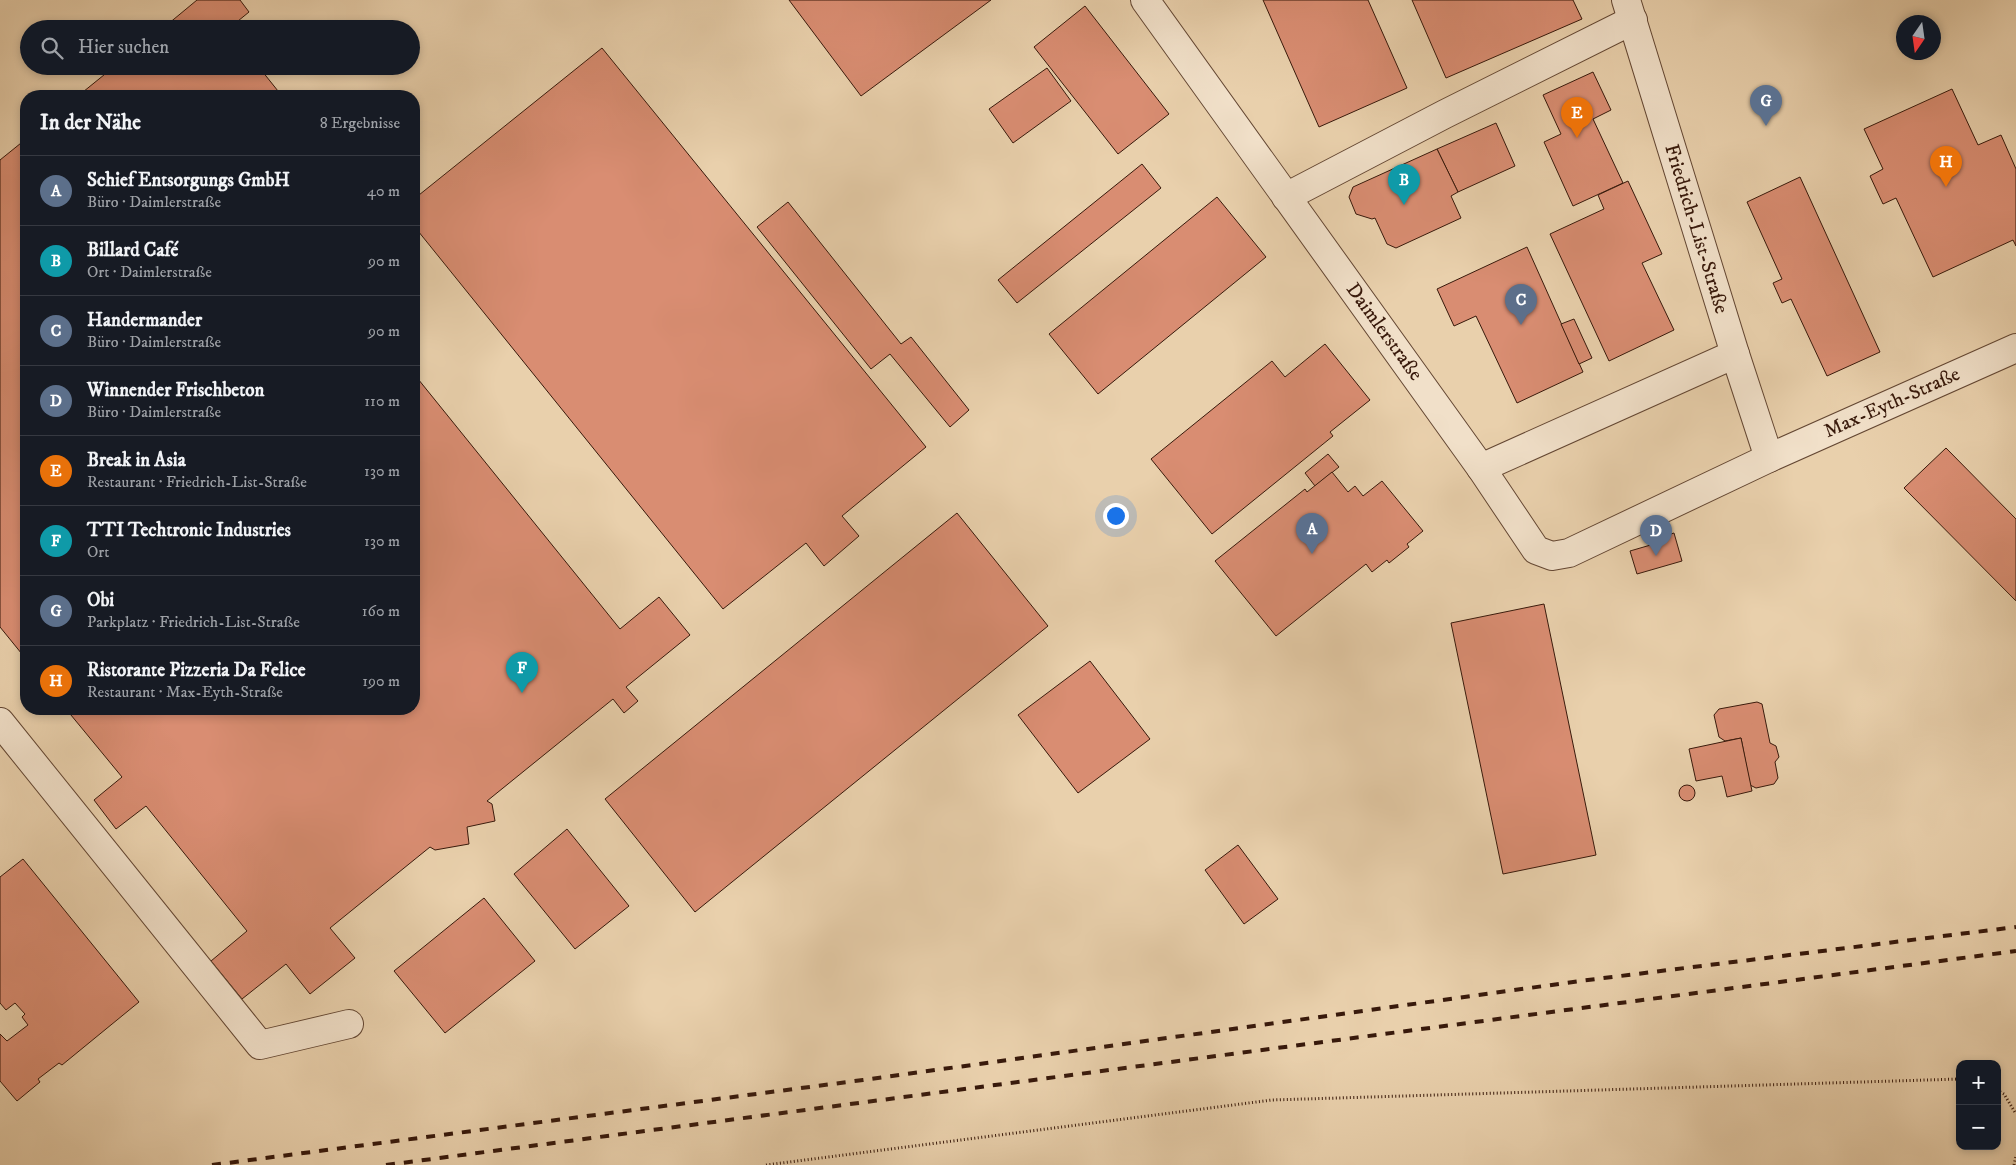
<!DOCTYPE html>
<html lang="de">
<head>
<meta charset="utf-8">
<style>
  body { margin:0; font-family:"IM FELL DW Pica",serif; background:#20242c; color:#f1f3f6 }
  .controls { position:absolute; right:15px; bottom:15px; display:grid; overflow:hidden; border-radius:10px; box-shadow:0 2px 8px #0003 }
  .controls button { width:45px; height:45px; display:grid; place-items:center; padding:0; border:0; border-bottom:1px solid #363941; background:#171b24; color:#f1f3f6; font:25px sans-serif }
  .compass { position:absolute; left:1896px; top:15px; width:45px; height:45px; border-radius:50%; background:#171b24; box-shadow:0 2px 8px #0003; rotate:193deg }
  .you { position:absolute; left:1115px; top:515px; width:18px; height:18px; margin:-12px; border:4px solid #fff; border-radius:50%; background:#1a73e8; box-shadow:0 0 0 8px #1a73e833 }
  .badge { display:grid; place-items:center; width:32px; height:32px; border-radius:50%; background:#1a73e8; color:#fff; font-size:16px; font-weight:700 }
  .pin { position:absolute; translate:-50% -41px; filter:drop-shadow(0 1px 2px #0008) }
  .pin::after { content:''; position:absolute; top:26px; width:18px; height:15px; background:inherit; clip-path:polygon(0 0,100% 0,50% 100%) }
  .list { margin:0; padding:0; list-style:none }
  h2 { display:flex; justify-content:space-between; align-items:center; height:65px; margin:0; padding:0 20px; font-size:21px }
  h2 small { font-size:16px; font-weight:400; color:#9ea1a6 }
  .list li { display:grid; grid-template-columns:32px 1fr auto; gap:15px; align-items:center; box-sizing:border-box; height:70px; padding:0 20px; border-top:1px solid #363941 }
  .list b { display:block; font-size:19px; white-space:nowrap }
  .list p { margin:0; font-size:16px; white-space:nowrap; color:#9ea1a6 }
  .list em { font-size:16px; font-style:normal; color:#9ea1a6 }
  .icon { flex:none; width:28px; height:28px; fill:none; stroke:currentColor; stroke-width:2; stroke-linecap:round; stroke-linejoin:round }
  .map { position:relative; flex:none; width:2016px; height:1165px; overflow:hidden }
  .search { position:absolute; background:#171b24; box-shadow:0 2px 8px #0003; left:20px; top:20px; width:400px; height:55px; display:flex; align-items:center; gap:12px; box-sizing:border-box; padding:0 18px; border-radius:28px; color:#9ea1a6; font-size:19px }
  .panel { position:absolute; background:#171b24; box-shadow:0 2px 8px #0003; left:20px; top:90px; width:400px; height:625px; border-radius:20px }
  .map>svg:first-child { display:block }
</style>
</head>
<body>
<div class="map">
<svg width="2016" height="1165" viewBox="0 0 2016 1165">
  <rect width="100%" height="100%" fill="#e9d0ac"/>
  <filter id="stains"><feTurbulence type="fractalNoise" baseFrequency=".004" numOctaves="4"/><feColorMatrix values="0 0 0 0 .2 0 0 0 0 .09 0 0 0 0 .02 0 0 0 .5 -.17"/></filter>
  <radialGradient id="worn" r=".72"><stop offset=".6" stop-color="#630" stop-opacity="0"/><stop offset="1" stop-color="#630" stop-opacity=".3"/></radialGradient>
  <g fill="#d98d72" stroke="#38190b">
    <polygon points="197,0 240,0 249,12 238,21 244,29 162,29"/>
    <polygon points="789,0 991,0 861,96"/>
    <polygon points="1263,0 1368,0 1407,88 1319,127"/>
    <polygon points="1412,0 1573,0 1582,19 1446,78"/>
    <polygon points="1085,6 1169,114 1118,154 1034,47"/>
    <polygon points="602,48 926,447 842,516 859,536 824,566 806,543 723,609 414,226 414,199"/>
    <polygon points="115,66 258,66 282,96 78,96"/>
    <polygon points="1047,68 1071,101 1013,143 989,109"/>
    <polygon points="1593,72 1611,110 1593,119 1623,183 1573,206 1544,142 1561,134 1543,95"/>
    <polygon points="1952,89 1978,145 2001,135 2016,169 2016,246 2013,240 1933,277 1896,198 1883,204 1870,176 1883,169 1864,129"/>
    <polygon points="1496,123 1515,166 1458,192 1437,149"/>
    <polygon points="26,139 26,659 0,627 0,160"/>
    <polygon points="1437,149 1458,192 1451,196 1461,218 1396,248 1387,244 1375,218 1372,219 1356,214 1349,197 1353,187"/>
    <polygon points="1142,164 1161,188 1017,303 998,280"/>
    <polygon points="1800,177 1880,352 1827,376 1791,299 1782,303 1773,283 1782,279 1747,202"/>
    <polygon points="1628,181 1662,254 1642,263 1674,330 1609,361 1550,234 1604,209 1598,195"/>
    <polygon points="1217,197 1266,257 1098,394 1049,334"/>
    <polygon points="788,202 901,344 911,337 969,410 950,427 890,354 871,369 757,227"/>
    <polygon points="1527,247 1583,372 1517,403 1476,316 1454,326 1437,289"/>
    <polygon points="1574,319 1592,358 1579,364 1561,324"/>
    <polygon points="1325,344 1370,400 1330,432 1333,436 1212,534 1151,459 1272,361 1285,377"/>
    <polygon points="414,374 620,629 659,597 690,635 626,687 638,701 624,713 613,699 487,801 492,804 495,821 467,827 469,844 435,850 430,847 330,928 355,958 310,994 286,964 242,999 211,961 247,931 146,806 116,829 94,800 122,777 66,709 414,709"/>
    <polygon points="1946,448 2016,519 2016,601 1904,488"/>
    <polygon points="1328,454 1339,467 1315,486 1305,473"/>
    <polygon points="1332,472 1348,492 1355,486 1363,496 1382,481 1423,531 1407,544 1409,547 1389,563 1387,560 1372,572 1366,564 1276,636 1215,561 1305,489 1307,492"/>
    <polygon points="957,513 1048,626 695,912 605,799"/>
    <polygon points="1674,533 1682,561 1637,574 1630,551 1654,544 1652,540"/>
    <polygon points="1544,604 1596,855 1503,874 1451,623"/>
    <polygon points="1090,661 1150,739 1078,793 1018,715"/>
    <polygon points="1757,702 1762,704 1770,743 1776,746 1779,757 1775,762 1778,778 1774,784 1756,788 1750,785 1741,738 1725,741 1719,737 1714,715 1719,709"/>
    <polygon points="1741,738 1752,791 1727,797 1722,776 1696,781 1689,749"/>
    <circle cx="1687" cy="793" r="8"/>
    <polygon points="567,829 629,906 575,949 514,874"/>
    <polygon points="1238,845 1278,899 1244,924 1205,870"/>
    <polygon points="23,859 139,1002 62,1065 59,1063 38,1079 40,1082 17,1101 0,1081 0,1034 7,1041 28,1025 22,1017 25,1014 15,1003 6,1010 0,1003 0,877"/>
    <polygon points="484,898 535,961 445,1033 394,971"/>
  </g>
  <g fill="none" stroke-linecap="round" stroke-linejoin="round">
    <defs>
      <g id="minor">
        <polyline points="1145,0 1481,468 1536,550 1552,556 1569,553 1769,458 2016,348"/>
        <polyline points="1626,0 1735,354 1769,458"/>
        <polyline points="1286,197 1445,114 1633,20"/>
        <polyline points="1481,468 1735,354"/>
        <polyline points="0,722 260,1045 349,1024"/>
      </g>
    </defs>
    <use href="#minor" stroke="#644733" stroke-width="30"/>
    <g stroke="#38190b" stroke-width="3" stroke-dasharray="1 2.5" stroke-linecap="butt">
      <polyline points="1997,1090 2004,1094 2016,1114"/>
      <polyline points="766,1165 1272,1100 1960,1079"/>
      <polyline points="2014,1165 2016,1156"/>
    </g>
    <use href="#minor" stroke="#f1e0c9" stroke-width="28"/>
    <g stroke="#38190b" stroke-width="4" stroke-dasharray="9 9" stroke-linecap="butt">
      <polyline points="212,1165 863,1080 1580,981 2016,927"/>
      <polyline points="386,1165 2016,951"/>
    </g>
  </g>
  <g text-anchor="middle" dominant-baseline="central" stroke-width="5" stroke-linejoin="round" paint-order="stroke">
    <g font-size="20" fill="#38190b" stroke="#f1e0c9">
      <text transform="translate(1696 229) rotate(73)">Friedrich-List-Straße</text>
      <text transform="translate(1384 332) rotate(54)">Daimlerstraße</text>
      <text transform="translate(1892 403) rotate(-24)">Max-Eyth-Straße</text>
    </g>
  </g>
  <rect width="100%" height="100%" filter="url(#stains)"/>
  <rect width="100%" height="100%" fill="url(#worn)"/>
</svg>
<div class="controls">
<button>+</button>
<button>−</button>
</div>
<svg class="compass" viewBox="-18 -18 36 36"><path d="M0-13l5 13h-10z" fill="#e53935"/><path d="M0 13l5-13h-10z" fill="#9ea1a6"/></svg>
<div class="you"></div>
<div class="pin badge" style="left:1312px;top:554px;background:#5c6f8a">A</div>
<div class="pin badge" style="left:1404px;top:205px;background:#0f9aa8">B</div>
<div class="pin badge" style="left:1521px;top:325px;background:#5c6f8a">C</div>
<div class="pin badge" style="left:1656px;top:556px;background:#5c6f8a">D</div>
<div class="pin badge" style="left:1577px;top:138px;background:#e8710a">E</div>
<div class="pin badge" style="left:522px;top:693px;background:#0f9aa8">F</div>
<div class="pin badge" style="left:1766px;top:126px;background:#5c6f8a">G</div>
<div class="pin badge" style="left:1946px;top:187px;background:#e8710a">H</div>
<div class="search"><svg class="icon" aria-label="search" viewBox="0 0 24 24"><circle cx="10" cy="10" r="6"/><path d="M15 15l6 6"/></svg>Hier suchen</div>
<section class="panel">
<h2>In der Nähe<small>8 Ergebnisse</small></h2>
<ul class="list">
<li><span class="badge" style="background:#5c6f8a">A</span><div><b>Schief Entsorgungs GmbH</b><p>Büro · Daimlerstraße</p></div><em>40 m</em></li>
<li><span class="badge" style="background:#0f9aa8">B</span><div><b>Billard Café</b><p>Ort · Daimlerstraße</p></div><em>90 m</em></li>
<li><span class="badge" style="background:#5c6f8a">C</span><div><b>Handermander</b><p>Büro · Daimlerstraße</p></div><em>90 m</em></li>
<li><span class="badge" style="background:#5c6f8a">D</span><div><b>Winnender Frischbeton</b><p>Büro · Daimlerstraße</p></div><em>110 m</em></li>
<li><span class="badge" style="background:#e8710a">E</span><div><b>Break in Asia</b><p>Restaurant · Friedrich-List-Straße</p></div><em>130 m</em></li>
<li><span class="badge" style="background:#0f9aa8">F</span><div><b>TTI Techtronic Industries</b><p>Ort</p></div><em>130 m</em></li>
<li><span class="badge" style="background:#5c6f8a">G</span><div><b>Obi</b><p>Parkplatz · Friedrich-List-Straße</p></div><em>160 m</em></li>
<li><span class="badge" style="background:#e8710a">H</span><div><b>Ristorante Pizzeria Da Felice</b><p>Restaurant · Max-Eyth-Straße</p></div><em>190 m</em></li>
</ul>
</section>
</div>
</body>
</html>
